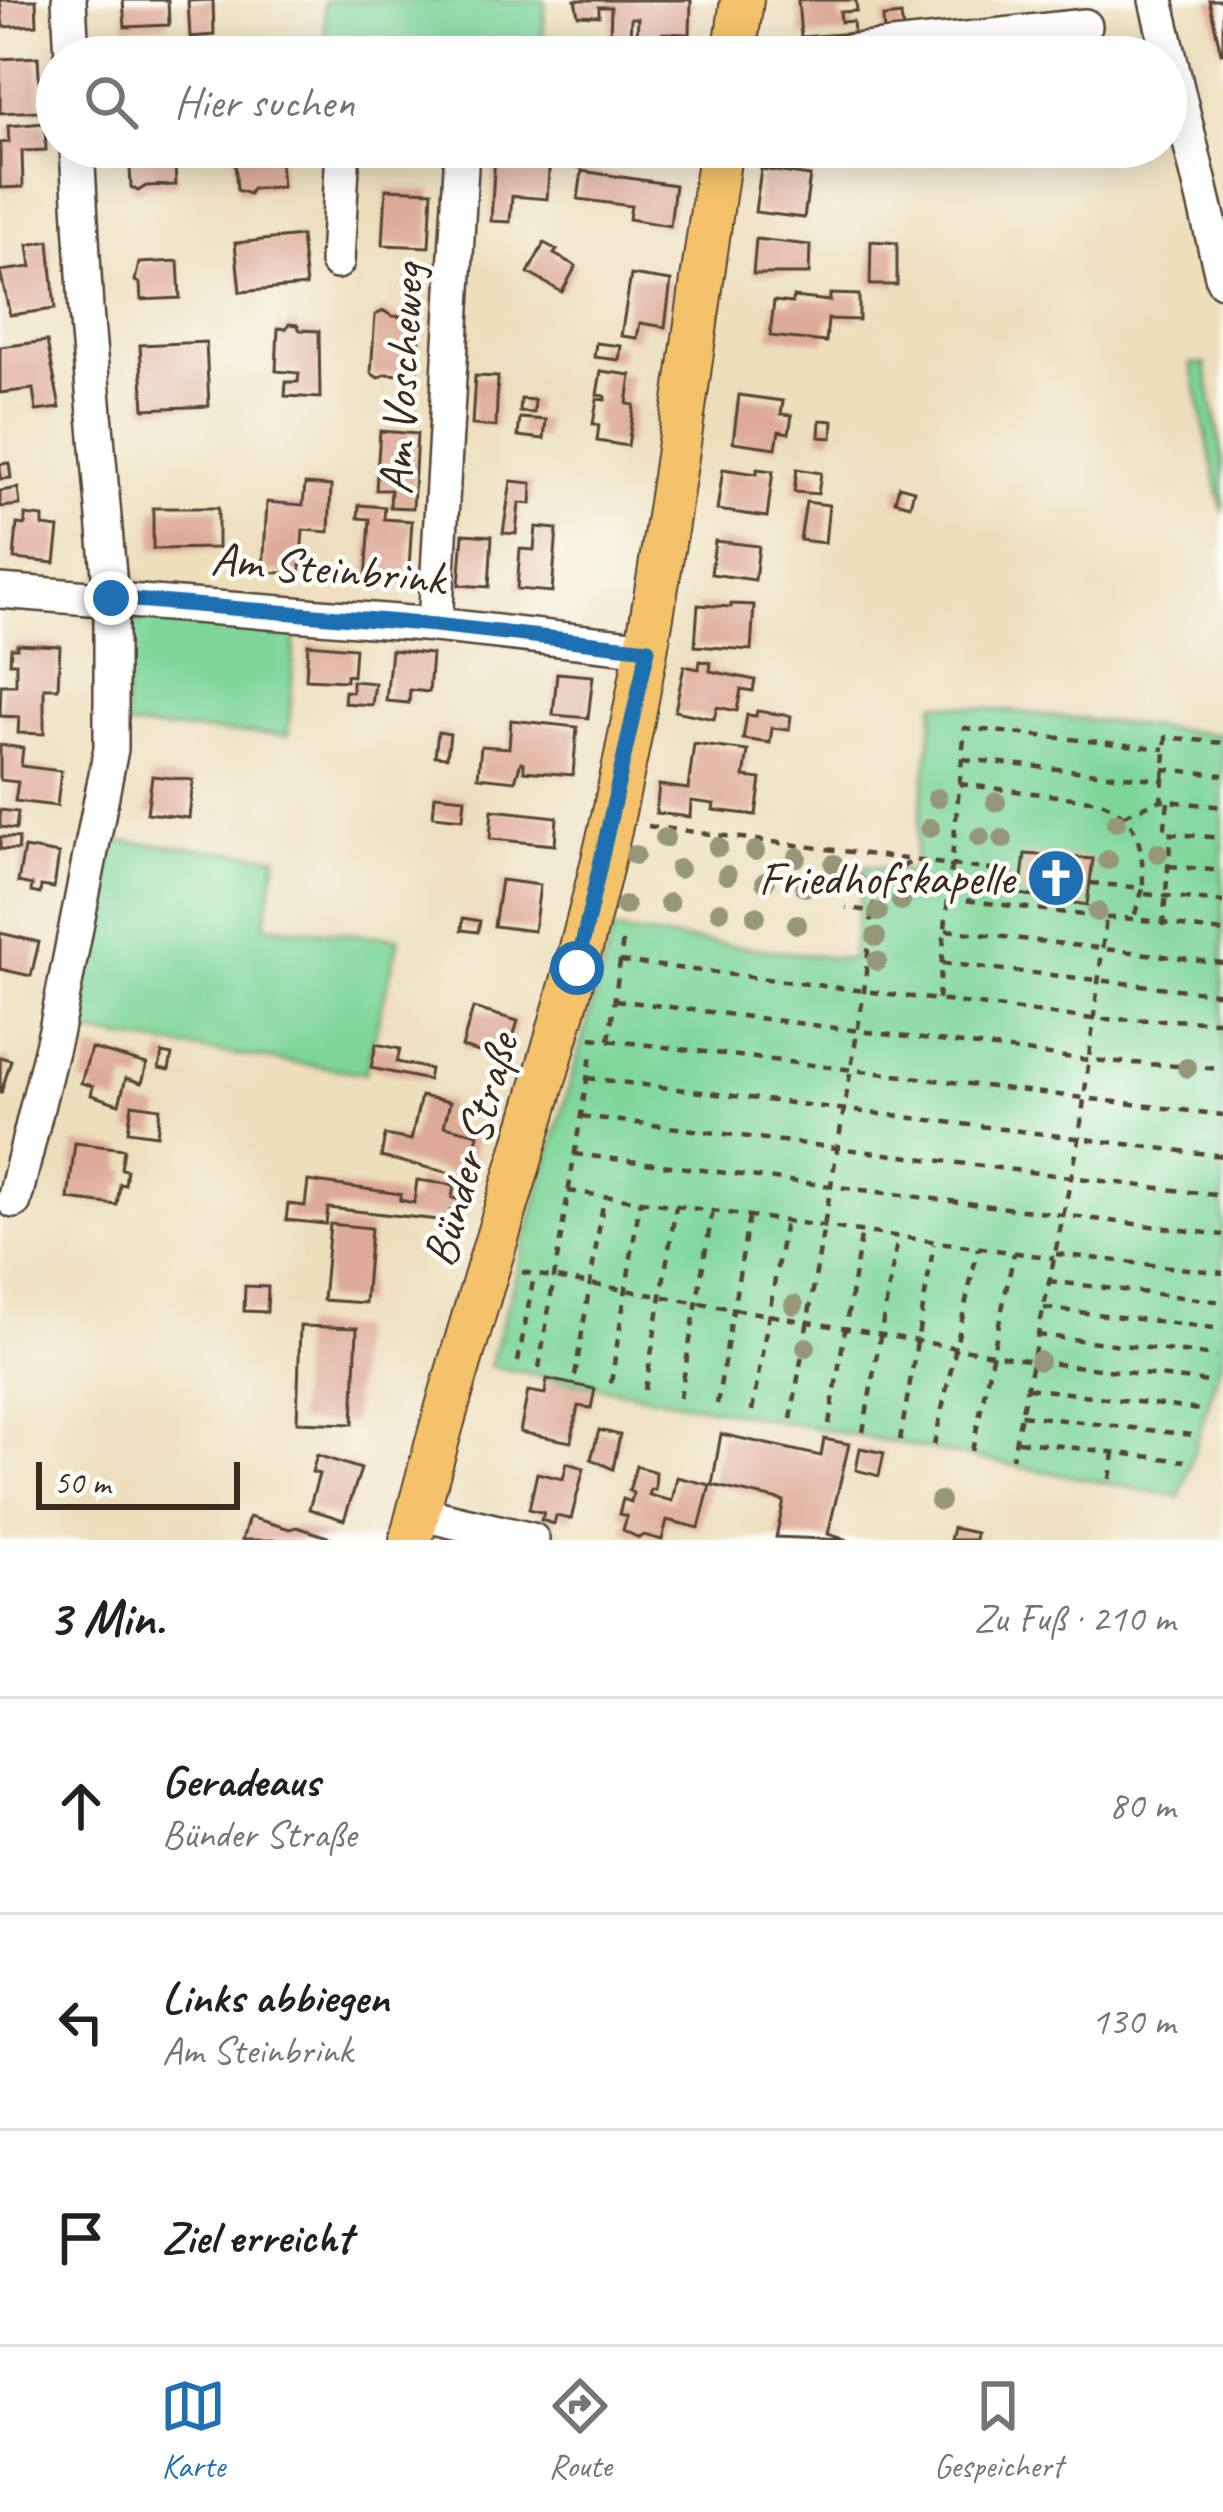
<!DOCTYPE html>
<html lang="de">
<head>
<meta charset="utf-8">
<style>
  body { margin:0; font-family:Caveat,sans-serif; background:#f2f2f2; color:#202124 }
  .scale { position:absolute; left:36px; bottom:30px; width:204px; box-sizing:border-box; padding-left:12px; border:6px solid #3b2a1e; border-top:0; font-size:33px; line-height:42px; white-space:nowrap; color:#3b2a1e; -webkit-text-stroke:9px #fdfcf7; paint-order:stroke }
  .stop { position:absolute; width:36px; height:36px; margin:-27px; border:9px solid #1f6fb2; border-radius:50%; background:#fff }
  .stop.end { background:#1f6fb2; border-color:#fff; box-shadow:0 3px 12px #0008 }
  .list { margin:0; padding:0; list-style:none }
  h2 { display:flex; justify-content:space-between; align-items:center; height:156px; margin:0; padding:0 48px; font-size:51px }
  h2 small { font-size:39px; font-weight:400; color:#757577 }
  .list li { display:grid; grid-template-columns:78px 1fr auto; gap:36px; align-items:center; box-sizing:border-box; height:216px; padding:0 48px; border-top:3px solid #e0e0e0 }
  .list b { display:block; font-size:45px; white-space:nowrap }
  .list p { margin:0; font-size:39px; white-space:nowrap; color:#757577 }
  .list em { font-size:39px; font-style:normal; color:#757577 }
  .icon { flex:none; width:66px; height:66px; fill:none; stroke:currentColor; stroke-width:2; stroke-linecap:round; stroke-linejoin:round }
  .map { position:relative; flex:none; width:1223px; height:1540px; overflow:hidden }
  .search { position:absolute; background:#fff; box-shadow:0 6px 30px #0003; left:36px; right:36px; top:36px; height:132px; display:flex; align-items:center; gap:30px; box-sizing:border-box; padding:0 42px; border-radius:66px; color:#757577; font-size:45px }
  .sheet { height:804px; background:#fff }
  nav { display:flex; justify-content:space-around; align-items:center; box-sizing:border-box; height:168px; border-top:3px solid #e0e0e0; background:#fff; font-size:33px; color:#757577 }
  nav a { display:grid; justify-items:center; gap:6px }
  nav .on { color:#1f6fb2 }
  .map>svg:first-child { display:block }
</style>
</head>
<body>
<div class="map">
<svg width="1223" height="1540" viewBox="0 0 1223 1540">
  <rect width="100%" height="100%" fill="#fdfcf7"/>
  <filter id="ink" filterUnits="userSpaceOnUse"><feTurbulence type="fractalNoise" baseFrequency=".00833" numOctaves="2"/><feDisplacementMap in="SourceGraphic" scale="24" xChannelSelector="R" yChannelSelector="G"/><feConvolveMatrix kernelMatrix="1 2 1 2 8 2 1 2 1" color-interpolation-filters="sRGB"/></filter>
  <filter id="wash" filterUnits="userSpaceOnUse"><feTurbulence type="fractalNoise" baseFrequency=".004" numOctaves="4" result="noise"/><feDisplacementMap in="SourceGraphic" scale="48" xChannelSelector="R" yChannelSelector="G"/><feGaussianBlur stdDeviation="2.7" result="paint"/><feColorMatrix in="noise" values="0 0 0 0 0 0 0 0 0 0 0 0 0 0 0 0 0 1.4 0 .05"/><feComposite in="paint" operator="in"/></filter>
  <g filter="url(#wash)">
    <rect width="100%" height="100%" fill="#eddebc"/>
    <g fill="#7dd59a" stroke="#5c805c" stroke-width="3">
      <polygon points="324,0 545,0 542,57 326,57"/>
      <polygon points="1191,364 1205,364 1223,460 1223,513"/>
      <polygon points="128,613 296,623 288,735 125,727"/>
      <polygon points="935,703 1223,735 1223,1354 1180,1497 490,1366 613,931 851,960 865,866 913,871"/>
      <polygon points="116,841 277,856 264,926 399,938 365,1073 70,1031"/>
    </g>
    <g id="blocks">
      <g fill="#deaa98">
        <polygon points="0,0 36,0 37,25 3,27"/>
        <polygon points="123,0 168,0 169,25 125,27"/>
        <polygon points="213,0 214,35 190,37 188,1"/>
        <polygon points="575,0 691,0 690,34 663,33 662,53 680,53 680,57 636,57 638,18 631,18 630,40 610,39 611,7 599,7 599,16 578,15"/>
        <polygon points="798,0 856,0 857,11 840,12 841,22 853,21 854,33 801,37"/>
        <polygon points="1209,0 1223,0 1223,53 1221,53"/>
        <polygon points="901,15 903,30 884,32 883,17"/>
        <polygon points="38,57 41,111 0,113 0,59"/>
        <polygon points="45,123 46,150 22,151 23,187 0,188 0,143 9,142 8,126"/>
        <polygon points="129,147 174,147 176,185 146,186 138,191 131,187"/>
        <polygon points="234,147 279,147 282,187 252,189 249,194 237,190"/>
        <polygon points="561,147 580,150 581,168 562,165"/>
        <polygon points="495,154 550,158 547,199 512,196 510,222 491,221"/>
        <polygon points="761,169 810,176 804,218 755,212"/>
        <polygon points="582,171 675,185 670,226 629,219 631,206 578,199"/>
        <polygon points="386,189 432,191 429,247 383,245"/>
        <polygon points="301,236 306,286 240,292 235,243"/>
        <polygon points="756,239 810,245 809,274 753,274"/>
        <polygon points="49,241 55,309 10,315 0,271 31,267 28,245"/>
        <polygon points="871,241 897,243 897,285 870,285"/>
        <polygon points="544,243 557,250 554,254 576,266 562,292 528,273"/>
        <polygon points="178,261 180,298 141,300 140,284 135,281 139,263"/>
        <polygon points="631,275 671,281 665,327 640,323 637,338 621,336"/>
        <polygon points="830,294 859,295 859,320 828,319 826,342 770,336 774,301 792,303 793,297 830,301"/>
        <polygon points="384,311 392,316 421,318 417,376 386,374 378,378 371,373 375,315"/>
        <polygon points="289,324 297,325 300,330 319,331 320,398 285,396 286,382 298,382 299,373 276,371 278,328 286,329"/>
        <polygon points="47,341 60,408 36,411 33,389 0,393 0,347"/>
        <polygon points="206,342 209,406 144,409 140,345"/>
        <polygon points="596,343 621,346 619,360 594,357"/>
        <polygon points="601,371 631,375 627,404 634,405 628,446 597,441 599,425 593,424 597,399 605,400 605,396 597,395"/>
        <polygon points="475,376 498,377 496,427 472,425"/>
        <polygon points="739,395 783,401 781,414 792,415 789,433 779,431 776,448 733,442"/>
        <polygon points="521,399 535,400 534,413 520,412"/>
        <polygon points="520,418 546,420 544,439 518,436"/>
        <polygon points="820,420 833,421 832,438 819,437"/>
        <polygon points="380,431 417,434 413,508 390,507 391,490 376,490"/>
        <polygon points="9,463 11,478 0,479 0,464"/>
        <polygon points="723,469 757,474 757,469 773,471 767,517 717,510"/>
        <polygon points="797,469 821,473 818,494 794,492"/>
        <polygon points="511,481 532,483 531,504 519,503 516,534 503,533"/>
        <polygon points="305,484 331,486 329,532 303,530 300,574 263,572 267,502 303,505"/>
        <polygon points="899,486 914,490 910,505 895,501"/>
        <polygon points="18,488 20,505 0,507 0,491"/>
        <polygon points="806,502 829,505 825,543 800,540"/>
        <polygon points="359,505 385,507 384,519 412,521 408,583 366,580 370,519 358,518"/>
        <polygon points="153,508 218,508 218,548 153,549"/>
        <polygon points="25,515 43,517 43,526 59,528 55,563 14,559 17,524 25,525"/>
        <polygon points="536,527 557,529 552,592 517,589 520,549 534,550"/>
        <polygon points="463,534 492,536 489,587 459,585"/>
        <polygon points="715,541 759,546 755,580 711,574"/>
        <polygon points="731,604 754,605 751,650 695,646 698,605 731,607"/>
        <polygon points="17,644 60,646 58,688 44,688 44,734 18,733 19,717 0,716 1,685 16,685 16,663 10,663 11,648 17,648"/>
        <polygon points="308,644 355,648 353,676 346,675 346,681 306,679"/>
        <polygon points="391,650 432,654 429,692 410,690 409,703 386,701"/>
        <polygon points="700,661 711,663 710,671 755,680 753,691 741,689 737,711 717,707 714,719 675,711 684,666 699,669"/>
        <polygon points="557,673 593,676 588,718 553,715"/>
        <polygon points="352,681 375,683 372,705 344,703 345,691 352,692"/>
        <polygon points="757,711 791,716 789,730 772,728 770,743 743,739 747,715 756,716"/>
        <polygon points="511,720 577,727 573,775 524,771 524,763 521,762 515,781 478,777 481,746 509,748"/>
        <polygon points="438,732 450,734 447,757 435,756"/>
        <polygon points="694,744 748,751 744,777 761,779 756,815 713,810 714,804 691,801 690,817 656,813 659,785 688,789"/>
        <polygon points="0,745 23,748 21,766 61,771 57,806 15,801 18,782 0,780"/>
        <polygon points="152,776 193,780 189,818 147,813"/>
        <polygon points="435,795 465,798 463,819 433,816"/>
        <polygon points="0,810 18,812 16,829 0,827"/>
        <polygon points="492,810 557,817 555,845 490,839"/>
        <polygon points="0,837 19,838 18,850 0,849"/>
        <polygon points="24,848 59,854 54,888 41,886 40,894 31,892 32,885 18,882"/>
        <polygon points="1025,854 1093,859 1087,905 1020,894"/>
        <polygon points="501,880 540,885 534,931 494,926"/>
        <polygon points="463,918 480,921 478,932 462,930"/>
        <polygon points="0,933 39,942 31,976 0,969"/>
        <polygon points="473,1008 518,1021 506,1060 462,1047"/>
        <polygon points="376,1044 400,1049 397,1062 430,1069 428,1080 371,1068"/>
        <polygon points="91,1048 147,1064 142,1083 126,1078 119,1104 91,1095 93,1086 81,1083"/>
        <polygon points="162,1053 172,1055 169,1070 159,1068"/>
        <polygon points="0,1057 11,1060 1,1093 0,1093"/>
        <polygon points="421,1096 450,1102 444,1126 478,1134 468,1177 381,1157 385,1135 411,1140"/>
        <polygon points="132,1104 160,1108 157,1135 128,1131"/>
        <polygon points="75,1143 124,1149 121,1169 127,1170 125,1185 120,1184 117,1205 68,1199"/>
        <polygon points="417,1180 454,1185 452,1198 460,1200 458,1212 450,1211 448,1221 328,1208 326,1224 286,1220 288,1204 305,1206 308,1181 401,1194 400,1200 414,1203"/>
        <polygon points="330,1224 371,1228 365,1303 323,1300"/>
        <polygon points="245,1286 268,1287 267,1312 244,1311"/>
        <polygon points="300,1326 357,1328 353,1424 297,1422"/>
        <polygon points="547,1379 595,1389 591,1408 578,1406 571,1442 520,1432 528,1391 545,1394"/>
        <polygon points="599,1430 620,1435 613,1469 591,1459"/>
        <polygon points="721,1434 821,1456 824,1439 849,1444 828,1534 847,1540 776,1537 784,1501 712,1485"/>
        <polygon points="860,1448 884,1453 879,1476 856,1470"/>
        <polygon points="317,1455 361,1469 344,1520 309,1509 319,1474 312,1472"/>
        <polygon points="567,1463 584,1468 571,1519 556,1516 554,1524 541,1520 544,1513 529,1509 537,1473 563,1479"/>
        <polygon points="636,1466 656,1472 655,1490 651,1489 649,1495 672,1501 677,1477 710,1485 699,1528 667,1520 662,1540 644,1535 639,1538 623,1530 627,1516 619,1514 623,1499 631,1502 633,1493 629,1491"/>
        <polygon points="249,1517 290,1529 297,1527 337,1540 242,1540"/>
        <polygon points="953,1528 976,1533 975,1540 950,1540"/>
      </g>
    </g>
  </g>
  <g filter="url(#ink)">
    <use href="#blocks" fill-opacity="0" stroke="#564536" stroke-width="3"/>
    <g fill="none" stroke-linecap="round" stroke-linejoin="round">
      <defs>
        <g id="minor">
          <polyline points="69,0 72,57"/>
          <polyline points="1156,0 1223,280"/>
          <polyline points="801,57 1085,26"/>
          <polyline points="337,262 343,147"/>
          <polyline points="0,591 435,625 648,649"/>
          <polyline points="435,625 462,149 451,147"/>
          <polyline points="14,1201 56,1030 111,749 111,598 86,310 77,147"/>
          <polyline points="418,1513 532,1540"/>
        </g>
        <g id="major">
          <polyline points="734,57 742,0"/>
          <path d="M 411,1540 C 472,1299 558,1064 612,821 C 662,599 688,372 721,147"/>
        </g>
      </defs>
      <use href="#minor" stroke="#564536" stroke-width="38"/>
      <use href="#major" stroke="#564536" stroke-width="46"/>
      <g stroke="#564536" stroke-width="4.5" stroke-dasharray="9 9" stroke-linecap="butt">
        <polyline points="963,759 1163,780 1161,800 1223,807"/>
        <polyline points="1163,769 1223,775"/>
        <polyline points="1163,780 1166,737 1223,743"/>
        <path d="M 959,784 L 1098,801 C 1140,816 1143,848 1143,888"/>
        <polyline points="1168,802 1164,833 1223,838"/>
        <polyline points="1124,815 1161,800"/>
        <polyline points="648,826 1022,874"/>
        <polyline points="1169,866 1223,871"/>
        <polyline points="1090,883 1143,888 1134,917"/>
        <polyline points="1145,894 1223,902"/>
        <polyline points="949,898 1106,918 1079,1140 1012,1458"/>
        <path d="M 872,911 C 878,887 888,874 911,862"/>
        <path d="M 1106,918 C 1145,917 1184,928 1223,932"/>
        <polyline points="1163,926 1171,834"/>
        <polyline points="946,930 1223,963"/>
        <polyline points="620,961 1093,1019 1223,1021"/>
        <polyline points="942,963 1223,994"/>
        <polyline points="938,999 965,728 1165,749"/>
        <polyline points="615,1000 1089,1060 1223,1069"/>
        <polyline points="591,1038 1223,1115"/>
        <polyline points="609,1040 623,940"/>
        <polyline points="587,1078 1223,1156"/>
        <polyline points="581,1116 1223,1196"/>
        <polyline points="574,1154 1223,1235"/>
        <polyline points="568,1191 1054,1258"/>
        <polyline points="1056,1254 1223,1273"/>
        <polyline points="522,1272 1032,1361 1209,1382"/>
        <polyline points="1048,1281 1223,1302"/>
        <polyline points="1044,1308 1223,1329"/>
        <polyline points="1037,1335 1216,1356"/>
        <polyline points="518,1362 534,1276"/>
        <polyline points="539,1368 592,1049"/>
        <polyline points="575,1376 604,1198"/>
        <polyline points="611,1383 640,1201"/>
        <polyline points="1028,1388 1200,1410"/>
        <polyline points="645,1390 676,1207"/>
        <polyline points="680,1398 712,1214"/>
        <polyline points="717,1404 749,1216"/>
        <polyline points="752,1411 785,1222"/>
        <polyline points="1021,1415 1192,1435"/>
        <polyline points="791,1419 864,992 872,911 846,908"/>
        <polyline points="829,1424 862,1231"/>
        <polyline points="863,1432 898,1237"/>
        <polyline points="900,1440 934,1244"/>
        <polyline points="1018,1441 1185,1461"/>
        <polyline points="934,1445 978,1248"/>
        <polyline points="972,1451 1014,1253"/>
        <polyline points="1110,1479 1114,1453"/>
      </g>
      <use href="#minor" stroke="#fff" stroke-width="33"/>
      <use href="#major" stroke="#f4c26a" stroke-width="42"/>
    </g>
    <g fill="#969779">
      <circle cx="937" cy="798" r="10"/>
      <circle cx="996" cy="802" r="10"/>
      <circle cx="1116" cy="822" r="10"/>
      <circle cx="930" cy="828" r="10"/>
      <circle cx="980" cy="837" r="10"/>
      <circle cx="665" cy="838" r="10"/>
      <circle cx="1003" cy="839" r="10"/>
      <circle cx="718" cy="847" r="10"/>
      <circle cx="755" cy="851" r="10"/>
      <circle cx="1158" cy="853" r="10"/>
      <circle cx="635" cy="855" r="10"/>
      <circle cx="797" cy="857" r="10"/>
      <circle cx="1108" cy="860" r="10"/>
      <circle cx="834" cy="864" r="10"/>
      <circle cx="679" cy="869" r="10"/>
      <circle cx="727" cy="875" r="10"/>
      <circle cx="765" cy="882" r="10"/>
      <circle cx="856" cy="883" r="10"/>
      <circle cx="805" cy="887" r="10"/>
      <circle cx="925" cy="890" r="10"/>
      <circle cx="901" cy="901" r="10"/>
      <circle cx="669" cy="903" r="10"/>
      <circle cx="625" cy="906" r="10"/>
      <circle cx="720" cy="911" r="10"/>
      <circle cx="878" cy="912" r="10"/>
      <circle cx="1097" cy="912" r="10"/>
      <circle cx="756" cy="916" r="10"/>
      <circle cx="797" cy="924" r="10"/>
      <circle cx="876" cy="937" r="10"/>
      <circle cx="877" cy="961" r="10"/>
      <circle cx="1187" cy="1068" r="10"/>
      <circle cx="794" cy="1305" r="10"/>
      <circle cx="806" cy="1347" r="10"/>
      <circle cx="1039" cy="1361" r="10"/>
      <circle cx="940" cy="1501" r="10"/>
    </g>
  </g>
  <g fill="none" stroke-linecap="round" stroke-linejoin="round" filter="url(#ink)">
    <polyline stroke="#1f6fb2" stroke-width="15" points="111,598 435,625 648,649 577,968"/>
  </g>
  <defs>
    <symbol id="church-disc" viewBox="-11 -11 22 22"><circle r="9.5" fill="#1f6fb2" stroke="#fdfcf7"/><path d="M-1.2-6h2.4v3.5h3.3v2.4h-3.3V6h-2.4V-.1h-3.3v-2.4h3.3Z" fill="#fff"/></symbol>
  </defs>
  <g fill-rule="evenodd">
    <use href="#church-disc" x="1023" y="845" width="66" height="66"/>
  </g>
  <g text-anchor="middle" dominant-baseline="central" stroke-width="9" stroke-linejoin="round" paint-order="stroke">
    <g font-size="48" fill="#3b2a1e" stroke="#fdfcf7">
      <text transform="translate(401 379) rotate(-87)">Am Voscheweg</text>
      <text transform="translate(328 568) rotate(5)">Am Steinbrink</text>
      <text transform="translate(470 1150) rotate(-74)">Bünder Straße</text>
    </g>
    <g font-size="48" fill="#3b2a1e" stroke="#fdfcf7" text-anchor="end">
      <text x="1014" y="878">Friedhofskapelle</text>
    </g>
  </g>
</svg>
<div class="scale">50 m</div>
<div class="stop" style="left:577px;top:968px"></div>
<div class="stop end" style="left:111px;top:598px"></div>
<div class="search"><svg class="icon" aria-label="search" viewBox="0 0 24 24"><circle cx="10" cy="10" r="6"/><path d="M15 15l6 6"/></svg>Hier suchen</div>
</div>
<section class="sheet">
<h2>3 Min.<small>Zu Fuß · 210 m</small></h2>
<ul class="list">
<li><svg class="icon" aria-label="ahead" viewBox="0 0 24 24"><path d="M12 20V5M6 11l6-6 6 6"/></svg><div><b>Geradeaus</b><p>Bünder Straße</p></div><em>80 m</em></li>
<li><svg class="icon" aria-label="left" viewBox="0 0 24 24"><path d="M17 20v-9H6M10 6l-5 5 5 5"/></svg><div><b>Links abbiegen</b><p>Am Steinbrink</p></div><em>130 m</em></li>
<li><svg class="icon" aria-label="arrive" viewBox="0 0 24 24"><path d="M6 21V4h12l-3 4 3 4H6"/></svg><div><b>Ziel erreicht</b></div></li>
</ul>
</section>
<nav>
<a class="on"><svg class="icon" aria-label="map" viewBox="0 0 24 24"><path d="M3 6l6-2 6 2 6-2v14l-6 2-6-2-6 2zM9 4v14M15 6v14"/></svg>Karte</a>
<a><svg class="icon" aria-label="directions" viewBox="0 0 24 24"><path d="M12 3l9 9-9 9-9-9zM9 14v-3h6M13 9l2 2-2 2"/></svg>Route</a>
<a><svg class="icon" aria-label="saved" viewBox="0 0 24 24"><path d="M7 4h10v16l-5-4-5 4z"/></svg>Gespeichert</a>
</nav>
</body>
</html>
